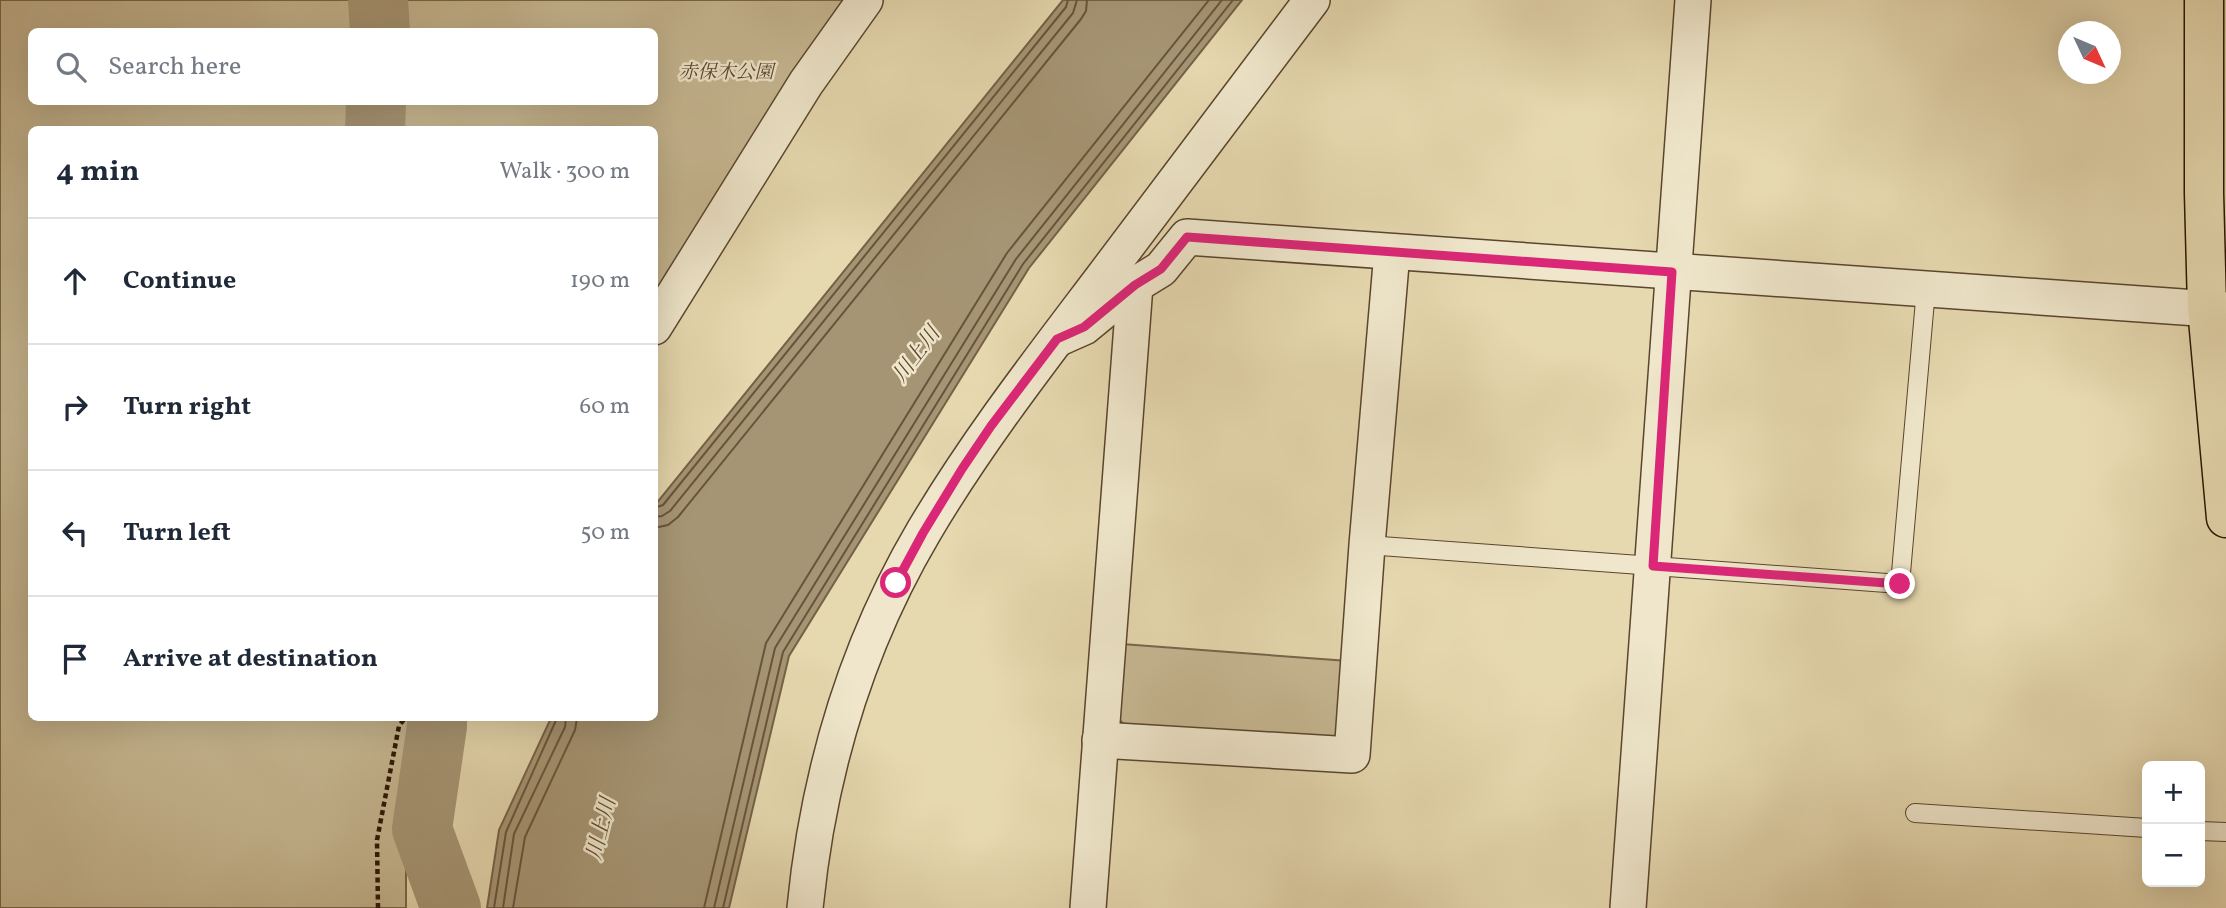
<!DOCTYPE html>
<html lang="en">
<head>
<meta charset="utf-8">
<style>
  body { margin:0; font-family:Vollkorn,"Noto Serif JP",serif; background:#f6f6f7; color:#1f2937 }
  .controls { position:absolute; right:21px; bottom:21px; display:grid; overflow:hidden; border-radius:10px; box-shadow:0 7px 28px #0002 }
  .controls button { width:63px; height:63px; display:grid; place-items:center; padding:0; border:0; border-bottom:2px solid #e0e1e3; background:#fff; color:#1f2937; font:35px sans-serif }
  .compass { position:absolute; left:2058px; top:21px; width:63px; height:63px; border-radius:50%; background:#fff; box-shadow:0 7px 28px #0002; rotate:134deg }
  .stop { position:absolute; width:21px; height:21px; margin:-16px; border:5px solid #db2777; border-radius:50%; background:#fff }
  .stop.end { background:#db2777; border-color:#fff; box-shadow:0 2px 7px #0008 }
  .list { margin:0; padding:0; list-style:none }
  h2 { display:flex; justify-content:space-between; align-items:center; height:91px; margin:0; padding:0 28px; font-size:30px }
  h2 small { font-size:23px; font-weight:400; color:#747a83 }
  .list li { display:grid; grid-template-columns:46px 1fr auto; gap:21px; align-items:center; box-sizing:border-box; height:126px; padding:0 28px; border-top:2px solid #e0e1e3 }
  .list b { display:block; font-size:26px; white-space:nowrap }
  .list em { font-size:23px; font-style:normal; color:#747a83 }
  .icon { flex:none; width:38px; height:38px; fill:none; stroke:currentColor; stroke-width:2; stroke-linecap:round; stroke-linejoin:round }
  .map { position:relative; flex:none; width:2226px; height:908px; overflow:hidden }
  .search { position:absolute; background:#fff; box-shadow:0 7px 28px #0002; left:28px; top:28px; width:630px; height:77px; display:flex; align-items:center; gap:18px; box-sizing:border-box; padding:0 24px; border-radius:10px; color:#747a83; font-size:26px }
  .panel { position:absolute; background:#fff; box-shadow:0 7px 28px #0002; left:28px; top:126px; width:630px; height:595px; border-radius:10px }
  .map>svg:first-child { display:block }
</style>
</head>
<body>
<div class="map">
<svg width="2226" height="908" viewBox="0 0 2226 908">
  <rect width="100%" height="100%" fill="#e6d8af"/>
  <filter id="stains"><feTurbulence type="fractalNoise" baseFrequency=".00286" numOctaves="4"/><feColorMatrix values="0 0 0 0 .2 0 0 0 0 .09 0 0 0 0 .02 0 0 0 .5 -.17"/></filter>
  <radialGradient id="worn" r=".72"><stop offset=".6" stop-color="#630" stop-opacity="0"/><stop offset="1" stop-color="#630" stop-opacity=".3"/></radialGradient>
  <g fill="#c6b792" stroke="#78664a" stroke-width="2" fill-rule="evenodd">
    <path d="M 0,0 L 865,0 L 655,327 L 654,130 L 32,130 L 32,718 L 413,718 L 406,791 L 406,908 L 0,908 ZM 32,32 L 654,32 L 654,102 L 32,102 Z"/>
    <polygon points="1122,644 1348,661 1342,729 1326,746 1130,729 1117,718"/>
  </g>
  <polygon fill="#a69574" stroke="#756146" stroke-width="2" points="1063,0 1242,0 1029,268 789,656 729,908 487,908 499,830 551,718 654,718 655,505"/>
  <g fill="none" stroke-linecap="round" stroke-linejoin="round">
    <g stroke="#68543b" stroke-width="2">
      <polyline points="654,508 663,505 1066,7 1068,0"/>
      <polyline points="654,517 662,516 670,511 1073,13 1077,0"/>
      <polyline points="654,528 668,525 678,517 1081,19 1086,11 1087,0"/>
      <polyline points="494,908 506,832 557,718"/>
      <polyline points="503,908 514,834 565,727 566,718"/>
      <polyline points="513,908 525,837 575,730 577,718"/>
      <polyline points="704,908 766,643 1007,253 1209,0"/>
      <polyline points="714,908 775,648 1016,259 1222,0"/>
      <polyline points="723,908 783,652 1023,264 1233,0"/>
    </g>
    <g stroke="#a69574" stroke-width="60">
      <polyline points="378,0 380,32"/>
      <polyline points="375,130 376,102"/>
      <polyline points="437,718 437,726 422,829 451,908"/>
    </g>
    <defs>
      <g id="lane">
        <polyline points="1367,545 1900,584 1926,289"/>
        <polyline points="1915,813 2147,828"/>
        <polyline points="2200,831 2226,832"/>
      </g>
      <g id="street">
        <polyline points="654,327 806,83 865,0"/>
        <polyline points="1057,339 1084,327 1135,285 1161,269 1187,237 2226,310"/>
        <polyline points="1100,740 1352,755 1367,545 1392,252"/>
        <path d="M 805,908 C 818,776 856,646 924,531 C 976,443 1039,362 1101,280 C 1171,187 1242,93 1312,0"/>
        <polyline points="1088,908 1135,285"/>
        <polyline points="1628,908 1693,0"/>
      </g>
      <polyline id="primary" points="2204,0 2204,193 2207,308 2226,518"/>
    </defs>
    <use href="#lane" stroke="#5a452d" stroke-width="20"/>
    <use href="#street" stroke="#5a452d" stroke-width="38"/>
    <use href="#primary" stroke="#2b1402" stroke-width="41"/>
    <polyline stroke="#2b1402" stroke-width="4.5" stroke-dasharray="5 3.5" stroke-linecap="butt" points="378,908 377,840 399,726 405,718"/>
    <use href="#lane" stroke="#efe6cb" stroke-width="18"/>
    <use href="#street" stroke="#efe6cb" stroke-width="35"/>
    <use href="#primary" stroke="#e6d8af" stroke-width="38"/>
  </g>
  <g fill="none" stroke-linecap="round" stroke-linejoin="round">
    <polyline stroke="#db2777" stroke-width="9" points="896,583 923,533 962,469 991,426 1057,339 1084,327 1135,285 1161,269 1187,237 1672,272 1653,566 1900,584"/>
  </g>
  <g text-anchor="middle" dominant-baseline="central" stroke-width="5" stroke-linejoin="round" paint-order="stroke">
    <g font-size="19" font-style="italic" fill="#5a452d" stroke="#efe6cb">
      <text x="726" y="73">赤保木公園</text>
    </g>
    <g font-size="21" font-style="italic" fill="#5c4830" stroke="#efe6cb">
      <text transform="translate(917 355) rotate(-53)">川上川</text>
      <text transform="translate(602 829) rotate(-76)">川上川</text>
    </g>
  </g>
  <rect width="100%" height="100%" filter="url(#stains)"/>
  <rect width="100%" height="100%" fill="url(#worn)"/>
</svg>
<div class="controls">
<button>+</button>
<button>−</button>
</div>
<svg class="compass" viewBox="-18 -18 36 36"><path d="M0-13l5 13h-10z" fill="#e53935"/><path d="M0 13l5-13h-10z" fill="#747a83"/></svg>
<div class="stop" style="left:896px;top:583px"></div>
<div class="stop end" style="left:1900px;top:584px"></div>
<div class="search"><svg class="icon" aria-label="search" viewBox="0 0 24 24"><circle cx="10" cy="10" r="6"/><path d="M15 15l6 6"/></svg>Search here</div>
<section class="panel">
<h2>4 min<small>Walk · 300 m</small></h2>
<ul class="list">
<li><svg class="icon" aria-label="ahead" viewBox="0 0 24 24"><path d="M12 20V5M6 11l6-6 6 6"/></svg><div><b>Continue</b></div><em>190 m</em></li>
<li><svg class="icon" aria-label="right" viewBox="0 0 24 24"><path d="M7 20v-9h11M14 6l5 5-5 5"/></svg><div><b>Turn right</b></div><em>60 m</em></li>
<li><svg class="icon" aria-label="left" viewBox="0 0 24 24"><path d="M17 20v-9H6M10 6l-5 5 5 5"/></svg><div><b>Turn left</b></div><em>50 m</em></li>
<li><svg class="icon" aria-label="arrive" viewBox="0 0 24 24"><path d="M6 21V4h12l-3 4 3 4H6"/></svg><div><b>Arrive at destination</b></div></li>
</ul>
</section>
</div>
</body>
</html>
